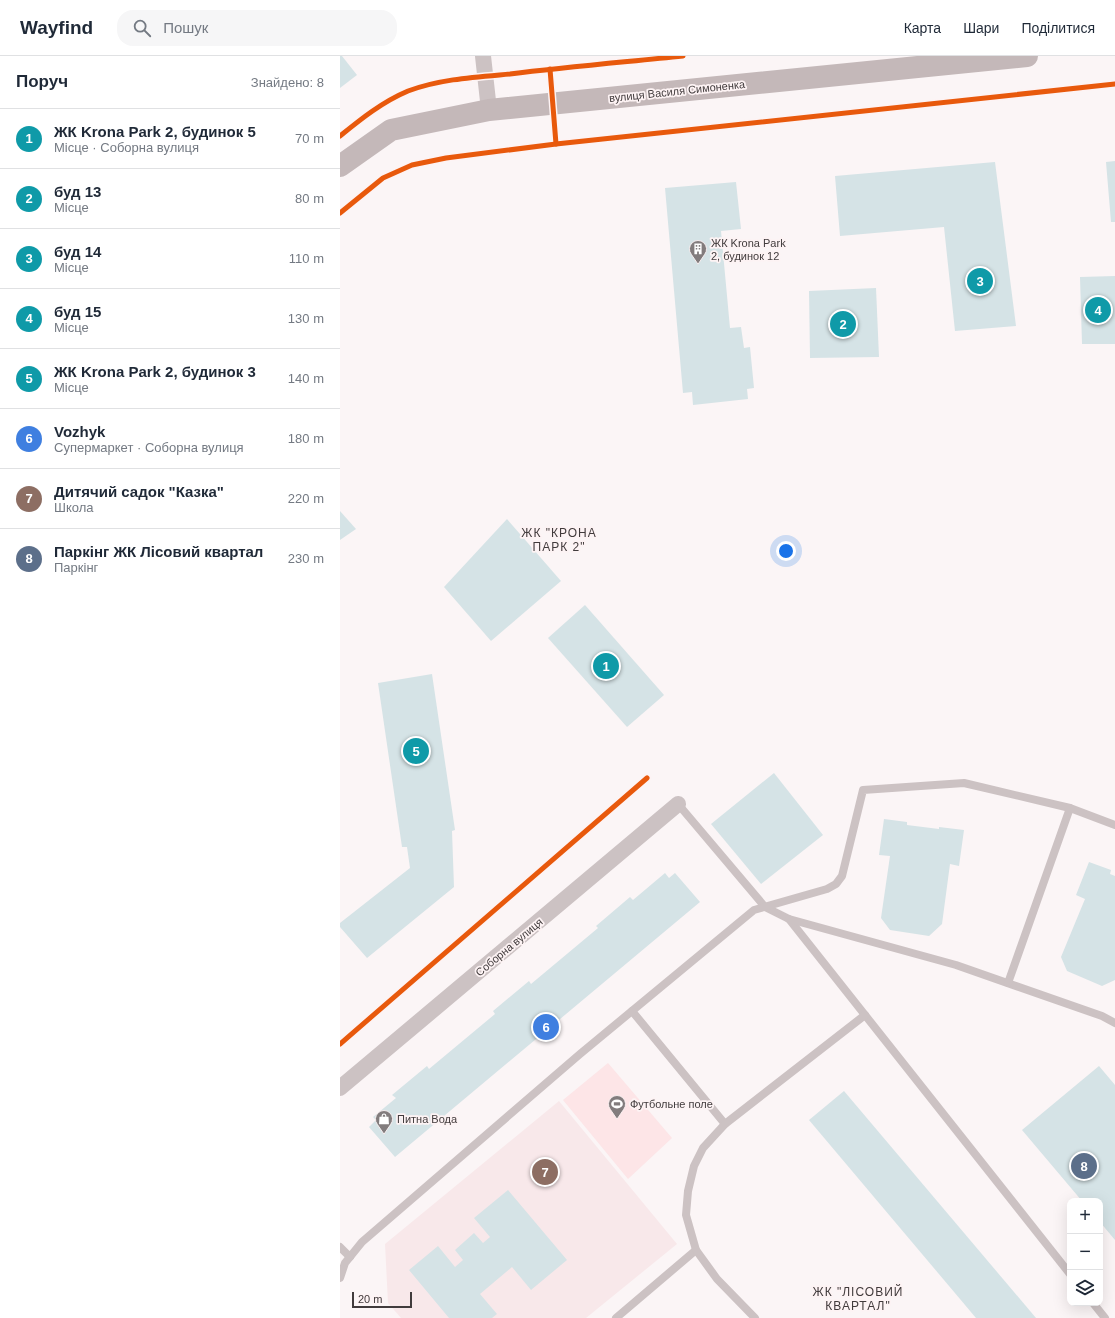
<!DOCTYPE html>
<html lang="uk">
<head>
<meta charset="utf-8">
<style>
  body { margin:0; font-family:Helvetica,sans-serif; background:#f6f6f7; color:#1f2937 }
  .controls { position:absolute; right:12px; bottom:12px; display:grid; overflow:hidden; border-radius:8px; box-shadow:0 4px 16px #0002 }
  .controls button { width:36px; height:36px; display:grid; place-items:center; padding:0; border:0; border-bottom:1px solid #e0e1e3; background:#fff; color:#1f2937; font:20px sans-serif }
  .scale { position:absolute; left:12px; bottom:10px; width:60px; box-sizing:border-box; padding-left:4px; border:2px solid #413b3c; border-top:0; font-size:11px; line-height:14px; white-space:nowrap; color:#413b3c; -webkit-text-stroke:3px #fdf3f4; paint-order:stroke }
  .you { position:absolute; left:446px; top:495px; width:14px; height:14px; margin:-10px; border:3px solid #fff; border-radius:50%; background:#1a73e8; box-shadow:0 0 0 6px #1a73e833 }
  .badge { display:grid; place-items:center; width:26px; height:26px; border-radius:50%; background:#ea580c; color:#fff; font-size:13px; font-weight:700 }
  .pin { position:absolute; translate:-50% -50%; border:2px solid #fff; box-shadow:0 1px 4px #0006 }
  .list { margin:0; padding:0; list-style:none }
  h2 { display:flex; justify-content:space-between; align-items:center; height:52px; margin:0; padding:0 16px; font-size:17px }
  h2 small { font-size:13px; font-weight:400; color:#747a83 }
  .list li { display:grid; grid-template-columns:26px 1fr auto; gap:12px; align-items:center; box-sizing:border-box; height:60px; padding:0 16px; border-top:1px solid #e0e1e3 }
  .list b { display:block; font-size:15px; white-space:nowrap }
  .list p { margin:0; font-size:13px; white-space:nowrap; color:#747a83 }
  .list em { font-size:13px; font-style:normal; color:#747a83 }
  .icon { flex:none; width:22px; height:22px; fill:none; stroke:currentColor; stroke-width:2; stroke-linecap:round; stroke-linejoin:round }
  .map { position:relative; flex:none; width:775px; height:1262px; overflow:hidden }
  header { display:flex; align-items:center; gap:24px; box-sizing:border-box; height:56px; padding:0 20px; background:#fff; border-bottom:1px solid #e0e1e3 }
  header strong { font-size:19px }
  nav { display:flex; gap:22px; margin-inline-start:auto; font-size:14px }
  .search { width:280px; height:36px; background:#f6f6f7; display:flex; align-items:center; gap:10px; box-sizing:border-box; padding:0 14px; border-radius:16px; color:#747a83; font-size:15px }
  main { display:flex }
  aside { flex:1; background:#fff }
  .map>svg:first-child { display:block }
</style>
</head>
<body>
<header>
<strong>Wayfind</strong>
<div class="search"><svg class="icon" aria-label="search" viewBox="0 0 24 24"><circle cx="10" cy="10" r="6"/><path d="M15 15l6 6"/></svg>Пошук</div>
<nav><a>Карта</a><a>Шари</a><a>Поділитися</a></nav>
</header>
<main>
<aside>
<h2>Поруч<small>Знайдено: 8</small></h2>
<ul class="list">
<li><span class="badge" style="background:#0f9aa8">1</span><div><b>ЖК Krona Park 2, будинок 5</b><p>Місце · Соборна вулиця</p></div><em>70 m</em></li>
<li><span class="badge" style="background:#0f9aa8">2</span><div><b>буд 13</b><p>Місце</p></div><em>80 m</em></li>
<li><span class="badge" style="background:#0f9aa8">3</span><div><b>буд 14</b><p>Місце</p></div><em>110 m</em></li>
<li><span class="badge" style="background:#0f9aa8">4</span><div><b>буд 15</b><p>Місце</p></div><em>130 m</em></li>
<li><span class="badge" style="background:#0f9aa8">5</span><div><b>ЖК Krona Park 2, будинок 3</b><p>Місце</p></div><em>140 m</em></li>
<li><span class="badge" style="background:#3f7fe0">6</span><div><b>Vozhyk</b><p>Супермаркет · Соборна вулиця</p></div><em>180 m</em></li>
<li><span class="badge" style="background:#8d6e63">7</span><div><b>Дитячий садок &quot;Казка&quot;</b><p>Школа</p></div><em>220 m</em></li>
<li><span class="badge" style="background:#5c6f8a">8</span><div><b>Паркінг ЖК Лісовий квартал</b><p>Паркінг</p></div><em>230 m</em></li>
</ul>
</aside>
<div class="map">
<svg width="775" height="1262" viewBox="0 0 775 1262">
  <rect width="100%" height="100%" fill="#fbf5f6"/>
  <polygon fill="#f8e8ea" points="219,1045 337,1188 246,1262 61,1262 48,1247 45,1188"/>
  <polygon fill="#fde5e7" points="268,1007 332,1082 288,1123 223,1044"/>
  <g fill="#d5e3e6">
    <polygon points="0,0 2,0 17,19 0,32"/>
    <polygon points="775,105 775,166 771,166 766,106"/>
    <polygon points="655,106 676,270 615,275 604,171 500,180 495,120"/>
    <polygon points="396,126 401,173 381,175 390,272 401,271 404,292 410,291 414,332 407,333 408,343 353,349 352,336 343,337 325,132"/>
    <polygon points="775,220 775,288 742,288 740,221"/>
    <polygon points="536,232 539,301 470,302 469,235"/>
    <polygon points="0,455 16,473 0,484"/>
    <polygon points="167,463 221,525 151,585 104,531"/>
    <polygon points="245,549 324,639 287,671 208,582"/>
    <polygon points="92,618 115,774 112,775 114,831 27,902 0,871 0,867 70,812 67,791 62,791 38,627"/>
    <polygon points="434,717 483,779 421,828 371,768"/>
    <polygon points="544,763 567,766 567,769 599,773 599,771 624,774 619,810 610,808 602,868 589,880 550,874 541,862 550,800 539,799"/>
    <polygon points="749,806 771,814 770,818 775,820 775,924 762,930 727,915 721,901 745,843 736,839"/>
    <polygon points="325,817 329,822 335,817 360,846 55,1101 29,1071 36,1064 33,1061 56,1042 52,1039 87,1010 89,1013 155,958 153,955 189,925 191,928 258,872 256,870 290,841 293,844"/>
    <polygon points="759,1010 775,1029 775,1184 760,1166 760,1145 742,1145 682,1074"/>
    <polygon points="504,1035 696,1262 636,1262 469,1064"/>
    <polygon points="168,1134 227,1204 191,1234 172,1211 140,1238 157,1258 152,1262 109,1262 69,1214 98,1190 115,1211 123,1204 115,1194 134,1177 143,1187 150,1181 134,1162"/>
  </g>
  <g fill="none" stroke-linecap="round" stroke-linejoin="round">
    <g stroke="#ccc2c3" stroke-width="8">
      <polyline points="338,748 425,851 449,863 730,1218"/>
      <polyline points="449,863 616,909 762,960 775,967"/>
      <polyline points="668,927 730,752"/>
      <polyline points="292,955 385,1068"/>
      <polyline points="0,1191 10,1201"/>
      <polyline points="0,1222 5,1207 22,1186 240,998 414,854 487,833 496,828 502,820 523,734 624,727 730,752 775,769"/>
      <polyline points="753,1247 765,1262"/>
      <polyline points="276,1262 356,1194"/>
      <polyline points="415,1262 377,1223 356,1194 346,1159 348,1135 354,1110 363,1092 385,1068 525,959"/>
    </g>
    <g stroke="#ccc2c3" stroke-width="16">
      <polyline points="143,0 149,54"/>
      <polyline points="0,1032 338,748"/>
    </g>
    <polyline stroke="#c4b8b9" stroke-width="22" points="0,110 51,74 149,54 687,0"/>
    <defs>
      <g id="cycleway">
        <polyline points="210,13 216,88"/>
        <path d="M 0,80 C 21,63 42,46 68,35 C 100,23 136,21 170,18 C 228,11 285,6 343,0"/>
        <polyline points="0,157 43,122 72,109 106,102 216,88 775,28"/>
        <polyline points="0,988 307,722"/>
      </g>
    </defs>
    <use href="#cycleway" stroke="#fdf3f4" stroke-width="8"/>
    <use href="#cycleway" stroke="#e8590c" stroke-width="5"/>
  </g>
  <defs>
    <symbol id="building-pin" viewBox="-11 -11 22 30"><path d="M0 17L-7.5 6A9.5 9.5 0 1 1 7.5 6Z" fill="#827c7d" stroke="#fdf3f4"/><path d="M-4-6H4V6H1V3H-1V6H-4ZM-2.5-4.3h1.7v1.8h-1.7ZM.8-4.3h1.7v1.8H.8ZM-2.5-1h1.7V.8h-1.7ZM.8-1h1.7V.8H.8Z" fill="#fff"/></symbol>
    <symbol id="stadium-pin" viewBox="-11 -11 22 30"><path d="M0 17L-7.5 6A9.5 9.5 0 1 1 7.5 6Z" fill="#827c7d" stroke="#fdf3f4"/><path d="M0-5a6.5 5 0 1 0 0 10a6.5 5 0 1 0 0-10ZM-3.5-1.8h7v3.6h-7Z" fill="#fff"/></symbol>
    <symbol id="shop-pin" viewBox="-11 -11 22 30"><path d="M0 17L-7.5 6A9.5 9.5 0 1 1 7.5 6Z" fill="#827c7d" stroke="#fdf3f4"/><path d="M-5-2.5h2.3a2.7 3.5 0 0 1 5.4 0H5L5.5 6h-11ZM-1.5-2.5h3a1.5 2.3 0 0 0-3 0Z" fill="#fff"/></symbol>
  </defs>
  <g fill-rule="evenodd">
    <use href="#building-pin" x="348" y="183" width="20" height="27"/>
    <use href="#stadium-pin" x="267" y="1038" width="20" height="27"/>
    <use href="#shop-pin" x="34" y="1053" width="20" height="27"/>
  </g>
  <g text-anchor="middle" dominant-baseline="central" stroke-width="3.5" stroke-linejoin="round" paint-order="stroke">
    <g font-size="11" fill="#413b3c" stroke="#fdf3f4">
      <text transform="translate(337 35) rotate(-6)">вулиця Василя Симоненка</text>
      <text transform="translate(169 891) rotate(-40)">Соборна вулиця</text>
    </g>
    <g font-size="11" fill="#413b3c" stroke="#fdf3f4" text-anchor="start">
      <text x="371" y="187">ЖК Krona Park<tspan x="371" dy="13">2, будинок 12</tspan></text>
      <text x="290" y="1048">Футбольне поле</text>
      <text x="57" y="1063">Питна Вода</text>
    </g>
    <g font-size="12" letter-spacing="1" fill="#413b3c" stroke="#fdf3f4">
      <text x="219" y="477">ЖК "КРОНА<tspan x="219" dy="14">ПАРК 2"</tspan></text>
      <text x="518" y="1236">ЖК "ЛІСОВИЙ<tspan x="518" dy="14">КВАРТАЛ"</tspan></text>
    </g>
  </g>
</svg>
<div class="controls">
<button>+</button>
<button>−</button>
<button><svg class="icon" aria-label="layers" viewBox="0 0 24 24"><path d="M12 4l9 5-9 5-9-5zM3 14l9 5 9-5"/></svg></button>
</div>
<div class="scale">20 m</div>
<div class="you"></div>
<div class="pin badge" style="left:266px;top:610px;background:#0f9aa8">1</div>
<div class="pin badge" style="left:503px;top:268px;background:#0f9aa8">2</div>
<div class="pin badge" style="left:640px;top:225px;background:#0f9aa8">3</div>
<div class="pin badge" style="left:758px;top:254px;background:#0f9aa8">4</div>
<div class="pin badge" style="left:76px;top:695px;background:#0f9aa8">5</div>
<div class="pin badge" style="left:206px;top:971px;background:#3f7fe0">6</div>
<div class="pin badge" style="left:205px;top:1116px;background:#8d6e63">7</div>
<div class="pin badge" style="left:744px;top:1110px;background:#5c6f8a">8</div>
</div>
</main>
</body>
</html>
